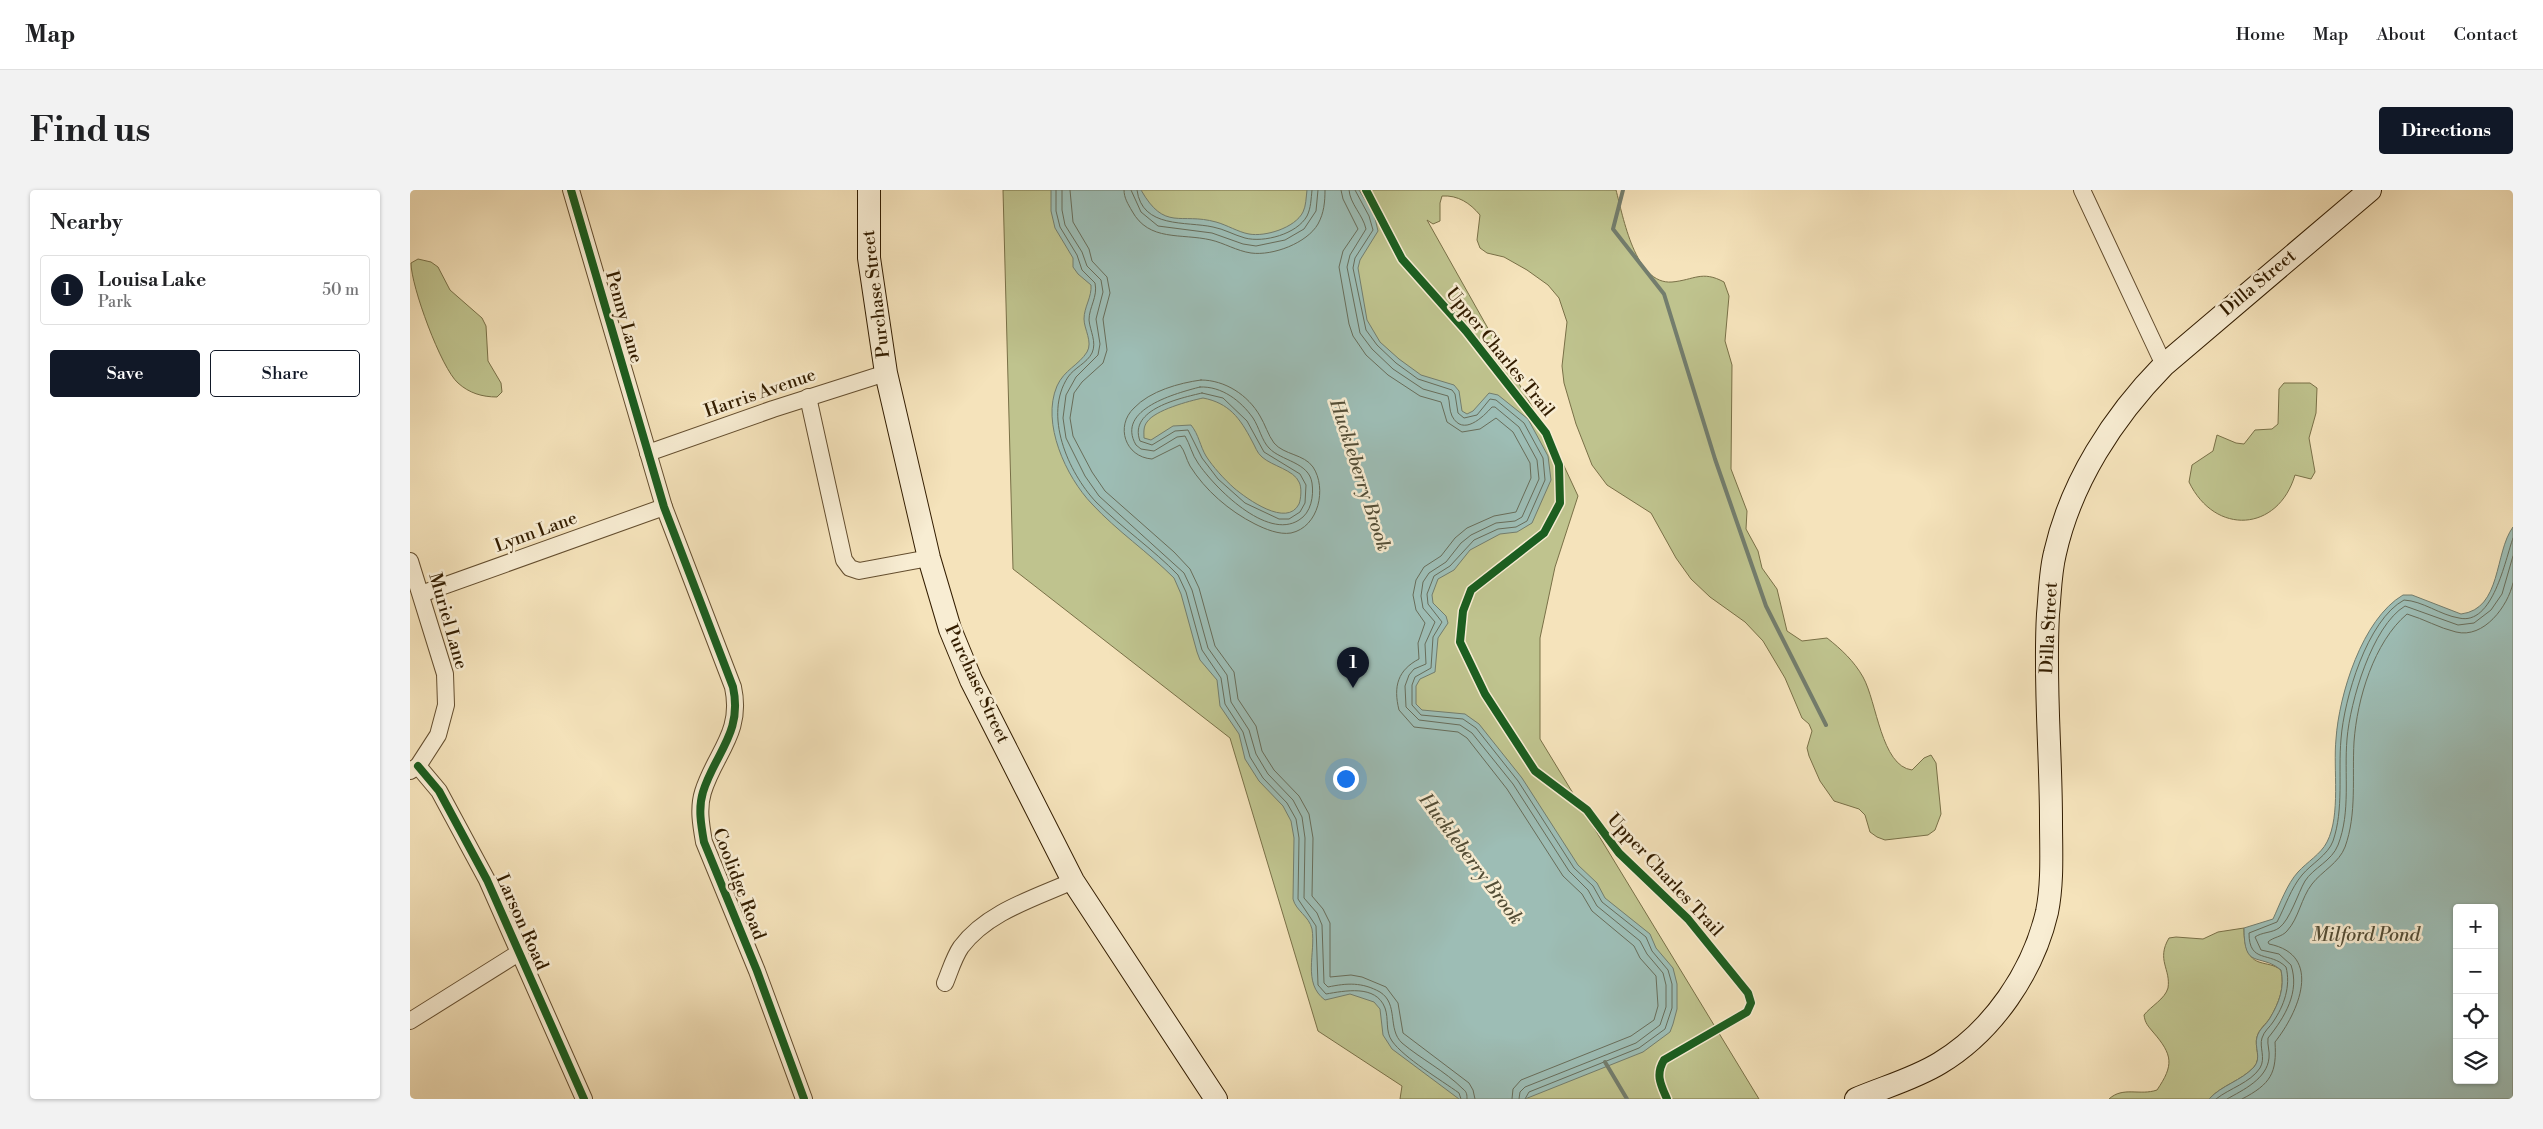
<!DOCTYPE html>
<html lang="en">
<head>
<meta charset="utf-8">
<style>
  body { margin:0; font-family:"Libre Bodoni",serif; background:#f2f2f2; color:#202124 }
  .controls { position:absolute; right:15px; bottom:15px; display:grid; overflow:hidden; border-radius:5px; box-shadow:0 1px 4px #0004 }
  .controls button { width:45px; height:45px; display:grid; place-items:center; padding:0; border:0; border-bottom:1px solid #e0e0e0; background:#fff; color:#202124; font:25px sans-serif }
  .you { position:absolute; left:935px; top:588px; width:18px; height:18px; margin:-12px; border:4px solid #fff; border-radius:50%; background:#1a73e8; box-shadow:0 0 0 8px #1a73e833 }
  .badge { display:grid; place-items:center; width:32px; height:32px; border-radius:50%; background:#111827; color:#fff; font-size:16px; font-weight:700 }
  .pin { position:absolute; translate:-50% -41px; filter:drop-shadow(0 1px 2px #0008) }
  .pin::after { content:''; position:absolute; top:26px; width:18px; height:15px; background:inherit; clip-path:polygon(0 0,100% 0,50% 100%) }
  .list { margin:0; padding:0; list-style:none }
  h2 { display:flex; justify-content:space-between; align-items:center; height:65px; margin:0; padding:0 20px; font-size:21px }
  h2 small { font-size:16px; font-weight:400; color:#757577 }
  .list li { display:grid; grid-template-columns:32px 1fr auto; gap:15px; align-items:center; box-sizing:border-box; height:70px; margin:0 10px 10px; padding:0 10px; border:1px solid #e0e0e0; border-radius:5px }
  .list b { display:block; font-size:19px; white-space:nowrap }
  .list p { margin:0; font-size:16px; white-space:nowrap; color:#757577 }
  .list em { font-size:16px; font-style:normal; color:#757577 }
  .actions { display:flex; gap:10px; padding:15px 20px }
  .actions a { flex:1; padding:11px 0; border:1px solid #111827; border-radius:5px; text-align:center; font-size:18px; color:#111827 }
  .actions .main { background:#111827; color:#fff }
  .icon { flex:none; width:28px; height:28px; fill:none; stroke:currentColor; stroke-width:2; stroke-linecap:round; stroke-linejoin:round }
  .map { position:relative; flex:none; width:2103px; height:909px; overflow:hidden; border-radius:5px }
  header { display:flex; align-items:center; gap:30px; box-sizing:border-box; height:70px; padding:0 25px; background:#fff; border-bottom:1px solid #e0e0e0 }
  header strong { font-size:24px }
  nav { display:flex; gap:28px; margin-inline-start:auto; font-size:18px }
  .intro { display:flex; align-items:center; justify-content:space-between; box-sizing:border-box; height:120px; padding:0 30px }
  h1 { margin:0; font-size:35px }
  .button { padding:12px 22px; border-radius:5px; background:#111827; color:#fff; font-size:18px; font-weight:700 }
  main { display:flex; gap:30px; padding:0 30px }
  aside { flex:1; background:#fff; border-radius:5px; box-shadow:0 1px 4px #0004 }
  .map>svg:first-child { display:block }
</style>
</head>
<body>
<header>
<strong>Map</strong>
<nav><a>Home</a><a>Map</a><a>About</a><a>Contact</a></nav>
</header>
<div class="intro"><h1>Find us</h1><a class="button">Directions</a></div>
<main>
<aside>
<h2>Nearby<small></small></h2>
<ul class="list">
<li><span class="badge">1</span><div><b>Louisa Lake</b><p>Park</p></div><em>50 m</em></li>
</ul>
<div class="actions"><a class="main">Save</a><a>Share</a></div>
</aside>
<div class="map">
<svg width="2103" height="909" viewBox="0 0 2103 909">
  <rect width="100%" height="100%" fill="#f5e3bb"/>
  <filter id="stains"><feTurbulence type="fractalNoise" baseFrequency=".004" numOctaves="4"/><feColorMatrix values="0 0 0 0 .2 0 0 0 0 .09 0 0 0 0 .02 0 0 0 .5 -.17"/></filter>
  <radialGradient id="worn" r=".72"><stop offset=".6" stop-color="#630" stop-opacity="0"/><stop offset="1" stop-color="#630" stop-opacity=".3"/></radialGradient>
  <g fill="#bfc38e" stroke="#797047">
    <path d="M 593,0 L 1206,0 C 1213,26 1225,95 1262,92 C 1284,90 1292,80 1314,92 L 1319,106 L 1315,151 L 1322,175 L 1321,279 L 1337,321 L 1336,339 L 1348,361 L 1352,378 L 1367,399 L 1377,441 L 1392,451 L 1417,448 C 1431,459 1444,471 1453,487 C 1467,512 1471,576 1502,580 L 1514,568 L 1521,565 L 1526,573 L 1531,624 L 1525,640 L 1518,645 L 1475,650 L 1467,647 L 1460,642 L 1455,625 L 1449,619 L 1424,611 L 1410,591 L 1399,566 L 1397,558 L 1402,541 L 1399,534 L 1392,528 L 1375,488 L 1353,451 L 1335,432 L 1300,407 L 1281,389 L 1266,368 L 1241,323 L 1197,295 L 1182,275 L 1166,234 L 1154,193 L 1152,176 L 1157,132 L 1149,108 L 1138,95 L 1117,80 L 1094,67 L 1077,63 L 1070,58 L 1067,50 L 1070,25 C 1060,13 1048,5 1032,6 L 1030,13 L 1030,31 L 1023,34 L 1017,30 L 1148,263 L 1168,306 L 1145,377 L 1130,448 L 1130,549 L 1349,909 L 990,909 L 992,896 L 908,841 L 820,548 L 603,379 Z"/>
    <path d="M 8,69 L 21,72 L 28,77 L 40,100 L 72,128 L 76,136 L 78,171 L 91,193 L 92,202 L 87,207 C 72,207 59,203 48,193 C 31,178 1,96 1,73 Z"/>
    <path d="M 1874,193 L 1900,193 L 1907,198 L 1906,223 L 1899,248 L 1905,282 L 1901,289 L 1885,285 C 1868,342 1805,346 1779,292 L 1782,275 L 1803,261 L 1807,245 L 1826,253 L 1834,254 L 1845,240 L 1862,239 L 1868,234 L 1869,199 Z"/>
    <path d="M 1834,738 C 1834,750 1835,767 1849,772 C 1858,775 1863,774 1871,780 C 1875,797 1869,813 1860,828 C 1856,834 1849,839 1847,847 C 1844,857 1852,868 1844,877 C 1831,891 1812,895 1799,909 L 1699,909 C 1713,896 1730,906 1747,900 C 1764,875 1763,865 1743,842 C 1738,836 1735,833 1734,825 C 1741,816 1755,809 1758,798 C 1761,779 1746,770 1759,748 L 1766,747 L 1793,749 L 1808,742 Z"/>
  </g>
  <g fill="#9dbdb5" stroke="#737d6d" fill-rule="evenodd">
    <path d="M 641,0 L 731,0 C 755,42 770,22 806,32 C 817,35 828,42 839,44 C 855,47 885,38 893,22 C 896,16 896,8 897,0 L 949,0 L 964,24 L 968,41 L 950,70 L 948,78 L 957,130 L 970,152 L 989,169 L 1011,185 L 1044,195 L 1049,201 L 1052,221 L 1057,224 L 1063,221 L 1079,203 L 1088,205 L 1118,229 L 1138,266 L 1141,290 L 1122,333 L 1107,342 L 1090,344 L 1060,360 L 1044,380 L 1028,389 L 1022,405 L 1023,413 L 1036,426 L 1038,433 L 1028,448 L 1025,482 L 1010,489 L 1006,496 L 1006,514 L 1012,520 L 1055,524 L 1069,534 L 1112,588 L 1168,675 L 1187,693 L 1195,708 L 1240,744 L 1246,758 L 1263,778 L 1267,794 L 1267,819 L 1263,834 L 1260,842 L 1233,862 L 1115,909 L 1049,909 L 982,859 L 973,845 L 970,819 L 964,812 L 940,804 L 915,810 C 892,793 906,763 902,739 C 899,726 886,721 883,709 L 884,648 L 881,631 L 873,616 L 849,591 L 835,569 L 829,544 L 810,516 L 807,490 L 790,470 L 787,462 L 771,404 L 764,388 C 738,362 707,341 682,314 C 656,287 631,233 647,196 C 654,180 669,175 677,162 C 683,152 674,139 674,129 C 674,117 682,107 681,95 L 668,84 L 663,77 L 663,68 L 645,38 L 641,21 ZM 793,208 C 819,213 830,228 842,251 C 845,256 847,263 852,267 C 862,276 884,280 889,292 C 892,297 891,309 889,314 C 877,338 837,309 824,298 C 814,289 803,277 796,266 C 790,256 789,245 781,235 L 763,236 L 741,250 L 734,248 C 734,243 733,237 737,232 C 745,220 779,211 793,208 Z"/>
    <path d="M 2103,337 L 2103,909 L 1799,909 C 1812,895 1831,891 1844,877 C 1852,868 1844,857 1847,847 C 1849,839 1856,835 1860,828 C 1869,813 1875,797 1871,780 C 1849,762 1834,781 1834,738 L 1863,729 C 1870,714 1877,694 1888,682 C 1897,672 1911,664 1917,652 C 1931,625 1923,579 1926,549 C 1929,505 1952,429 1993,405 L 2002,405 L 2051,424 C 2092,419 2084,363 2103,337 ZM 2047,718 L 2084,718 L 2084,890 L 2047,890 Z"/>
  </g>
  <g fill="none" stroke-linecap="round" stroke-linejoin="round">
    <g stroke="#686d5a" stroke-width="1">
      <path d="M 646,0 L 646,21 L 650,37 L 667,65 L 672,80 L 685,93 C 688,107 679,117 679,130 C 680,141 687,152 682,163 C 677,173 664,178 658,187 C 633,225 658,282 686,312 C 712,338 743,359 768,385 L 776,402 L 792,460 L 811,488 L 815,514 L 833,542 L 840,567 L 853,588 L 877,613 L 886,629 L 889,648 L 888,709 L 906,736 L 908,795 L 916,804 C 934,801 966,794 975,818 C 979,829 975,841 982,851 C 994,868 1031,890 1049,903 L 1051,909"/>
      <path d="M 652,0 L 652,20 L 655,35 L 672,62 L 677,76 L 691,90 L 693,102 L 686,129 L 690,154 L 688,165 L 666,187 L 656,205 L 653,228 L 656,248 L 675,286 L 689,306 L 774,383 L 782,400 L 798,458 L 817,485 L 821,512 L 839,540 L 846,564 L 858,584 L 883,610 L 892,627 L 895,648 L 894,708 L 907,723 L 912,735 L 914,793 L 918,797 C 937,793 952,792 970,802 C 989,814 977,839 992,853 C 1011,869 1035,881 1053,899 C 1057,902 1057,905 1057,909"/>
      <polyline points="660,0 663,32 679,59 682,71 697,87 700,103 693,129 697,160 693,173 672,192 664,203 660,228 663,246 682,282 695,301 764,362 780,379 789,398 805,456 824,482 828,509 846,536 852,561 864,580 889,606 899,624 903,648 902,706 913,719 920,733 920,787 941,785 952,787 976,797 988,813 993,843 1059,893 1063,900 1065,909"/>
      <path d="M 714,0 C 714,8 718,14 722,21 C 739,52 771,43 801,50 C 814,53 827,61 841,63 C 863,66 897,53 908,34 C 914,23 915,12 915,0"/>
      <polyline points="721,0 731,22 748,36 802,43 833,54 846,56 875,50 894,39 906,21 908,0"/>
      <path d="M 727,0 C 732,39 776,31 803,37 C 814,39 824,45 835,48 C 854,53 887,44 897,26 C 901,18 901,9 902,0"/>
      <path d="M 931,0 L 933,9 L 948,39 L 933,61 L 929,77 L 939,134 L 943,146 L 956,165 L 978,185 L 1010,206 L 1031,212 L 1037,232 L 1052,242 L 1070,239 L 1086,228 L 1103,242 L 1120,273 L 1121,288 L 1106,322 L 1084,326 L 1057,338 L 1045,348 L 1031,366 L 1014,377 L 1006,390 L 1003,405 L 1006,420 L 1015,433 L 1008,453 L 1009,469 C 988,480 983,496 989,520 L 1004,537 L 1048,542 L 1057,548 L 1097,599 L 1153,686 L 1172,704 L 1182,721 L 1224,756 L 1230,768 L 1246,786 L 1248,816 L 1244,830 L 1221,846 L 1111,890 L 1103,899 L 1102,909"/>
      <path d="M 939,0 C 940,14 953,25 956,39 L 940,65 L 937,77 L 950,143 L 962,159 L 983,179 L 1013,199 L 1038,206 C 1040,212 1039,220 1042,226 C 1053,247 1073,227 1082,217 L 1085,217 L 1109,237 L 1127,270 L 1129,289 L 1112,327 L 1105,331 L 1086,333 L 1061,345 L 1051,353 L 1036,372 L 1019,383 L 1013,392 L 1011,406 L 1013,418 L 1025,432 L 1015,454 L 1016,474 L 1004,479 L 999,485 L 995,496 L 996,517 L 1009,530 L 1050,535 L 1062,543 L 1103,594 L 1159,681 L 1178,700 L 1187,716 L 1230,751 L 1237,764 L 1253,783 L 1256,795 L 1256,817 L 1250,835 L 1226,853 L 1115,897 L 1110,902 L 1109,909"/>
      <polyline points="945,0 959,26 963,40 945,68 943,78 956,140 967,155 986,173 1008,189 1042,200 1045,204 1048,223 1054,228 1067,225 1080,209 1086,210 1114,233 1133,268 1135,290 1117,331 1106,337 1088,339 1064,350 1040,376 1024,386 1017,404 1018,414 1032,432 1023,447 1021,478 1005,487 1002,495 1002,515 1011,525 1053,529 1066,538 1108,591 1164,678 1183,696 1192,712 1236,747 1242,761 1258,780 1262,794 1262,818 1255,839 1229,858 1119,902 1115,909"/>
      <path d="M 791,190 C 815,190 838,205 850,226 C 855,234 858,245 864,253 C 874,265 894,264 903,277 C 917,298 909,337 881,343 C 869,345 855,339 845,334 C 819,321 795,300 780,276 C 776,269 775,261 770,255 L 742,269 C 715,267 705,236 724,218 C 740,201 769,193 791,190 Z"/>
      <path d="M 790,197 C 812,196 831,211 843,228 C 849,237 852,251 859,258 C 871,271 899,272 902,293 C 904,306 901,323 889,330 C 857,351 804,297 788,273 C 782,265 780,254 775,246 L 767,247 L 744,261 L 731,259 L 726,255 C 705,219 767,203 790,197 Z"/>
      <path d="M 792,203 L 813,208 L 837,231 L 854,262 L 890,284 L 896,295 L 895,313 L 890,322 L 879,329 L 869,329 L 835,313 L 808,289 L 792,268 L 778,240 L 765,241 L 742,255 L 730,251 C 718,219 771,208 792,203 Z"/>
      <path d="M 1806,909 C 1820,898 1840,893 1850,878 C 1856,868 1849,857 1852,848 C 1854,841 1860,837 1863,832 C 1874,816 1881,796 1876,777 C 1860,761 1839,774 1839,743 L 1867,732 C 1875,717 1881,698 1892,685 C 1901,674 1918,665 1923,651 C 1934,619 1928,583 1931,549 C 1934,509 1957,430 1994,410 C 2013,411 2030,425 2049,428 C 2083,436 2095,370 2103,348"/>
      <path d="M 1817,909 C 1833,900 1857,889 1859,868 C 1860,861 1857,855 1858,848 C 1875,827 1890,802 1881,775 L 1869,764 L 1851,760 L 1845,747 C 1852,742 1862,743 1869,738 C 1880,730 1888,703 1895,691 C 1903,678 1922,671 1928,655 C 1941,622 1934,584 1937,549 C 1940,512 1962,436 1995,416 L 2048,435 L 2064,433 L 2081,420 L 2092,404 L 2103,366"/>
      <path d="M 1832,909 C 1861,894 1867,883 1865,852 C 1888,823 1914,765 1859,754 L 1858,752 C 1863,747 1872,747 1877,741 C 1889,728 1891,708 1902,694 C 1912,681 1929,673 1935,657 C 1947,624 1942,587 1944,552 C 1947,509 1964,452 1997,424 C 2014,429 2029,438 2046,442 C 2074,449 2098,416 2103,393"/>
    </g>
    <g stroke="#737d6d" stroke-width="4">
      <polyline points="1213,0 1203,39 1254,104 1305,269 1356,416 1416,535"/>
      <polyline points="1195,872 1217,909"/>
    </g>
    <defs>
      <g id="minor">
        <path d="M 161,0 L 254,317 L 323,497 C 333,543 305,563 293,602 C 288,618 291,635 294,652 L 347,781 L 394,909"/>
        <polyline points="1672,0 1754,175"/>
        <polyline points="398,207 434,370 440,378 449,381 519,368"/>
        <polyline points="238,263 363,219 476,183"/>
        <polyline points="0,371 35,484 36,515 28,545 8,576 0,581"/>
        <polyline points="11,404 254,317"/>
        <polyline points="8,576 29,601 77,690 174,909"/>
        <path d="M 535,793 C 540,781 544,767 551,757 C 577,722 625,708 663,691"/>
        <polyline points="0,831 110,762"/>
      </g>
      <g id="secondary">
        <polyline points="459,0 459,68 476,183 519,368 540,439 561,490 663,691 806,909"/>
        <path d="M 1446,909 C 1474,897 1504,889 1530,873 C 1583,841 1623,782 1637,722 C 1643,692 1641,661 1641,631 C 1641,562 1634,493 1638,424 C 1640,404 1640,383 1645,363 C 1661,292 1703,227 1754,175 L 1960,0"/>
      </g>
    </defs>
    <use href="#minor" stroke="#644e2f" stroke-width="18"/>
    <use href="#secondary" stroke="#331d00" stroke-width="24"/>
    <use href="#minor" stroke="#f8edd3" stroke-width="16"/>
    <use href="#secondary" stroke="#f8edd3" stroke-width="22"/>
    <defs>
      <g id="cycleway">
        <path d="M 161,0 L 254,317 L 323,497 C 333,543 305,563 293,602 C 288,618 291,635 294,652 L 347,781 L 394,909"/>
        <path d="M 956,0 L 992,69 L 1056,141 L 1136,243 L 1149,275 L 1150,313 L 1134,343 L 1061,400 L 1053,421 L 1050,452 L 1075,504 L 1125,581 L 1177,620 L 1209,663 L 1278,729 L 1338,803 L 1341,813 L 1337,822 L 1254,870 C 1245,885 1251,895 1257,909"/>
        <polyline points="8,576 29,601 77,690 174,909"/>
      </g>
    </defs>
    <use href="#cycleway" stroke="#f8edd3" stroke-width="11"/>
    <use href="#cycleway" stroke="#1b5e20" stroke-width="8"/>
  </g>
  <g text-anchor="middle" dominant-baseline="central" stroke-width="5" stroke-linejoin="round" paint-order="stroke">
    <g font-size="18" fill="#331d00" stroke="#f8edd3">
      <text transform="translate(1848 93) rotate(-40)">Dilla Street</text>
      <text transform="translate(466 104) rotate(-97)">Purchase Street</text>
      <text transform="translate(214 127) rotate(74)">Penny Lane</text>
      <text transform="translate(1090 162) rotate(51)">Upper Charles Trail</text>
      <text transform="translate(350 203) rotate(-19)">Harris Avenue</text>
      <text transform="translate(126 342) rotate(-20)">Lynn Lane</text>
      <text transform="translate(38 431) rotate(74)">Muriel Lane</text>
      <text transform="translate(1639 438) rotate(-87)">Dilla Street</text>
      <text transform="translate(567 494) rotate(65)">Purchase Street</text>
      <text transform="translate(1255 685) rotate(47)">Upper Charles Trail</text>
      <text transform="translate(329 694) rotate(69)">Coolidge Road</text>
      <text transform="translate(112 732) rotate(66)">Larson Road</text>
    </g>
    <g font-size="19" font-style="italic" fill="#534d36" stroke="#f8edd3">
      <text transform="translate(950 285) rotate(72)">Huckleberry Brook</text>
      <text transform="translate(1061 669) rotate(53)">Huckleberry Brook</text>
      <text x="1956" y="745">Milford Pond</text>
    </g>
  </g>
  <rect width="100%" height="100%" filter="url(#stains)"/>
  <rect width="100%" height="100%" fill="url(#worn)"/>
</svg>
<div class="controls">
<button>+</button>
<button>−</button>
<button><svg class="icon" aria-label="locate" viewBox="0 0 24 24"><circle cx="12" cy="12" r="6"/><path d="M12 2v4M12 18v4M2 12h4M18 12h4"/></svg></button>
<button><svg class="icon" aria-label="layers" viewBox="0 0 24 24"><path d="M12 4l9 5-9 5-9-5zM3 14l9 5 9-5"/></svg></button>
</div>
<div class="you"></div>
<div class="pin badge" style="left:943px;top:498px">1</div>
</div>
</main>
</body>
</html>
